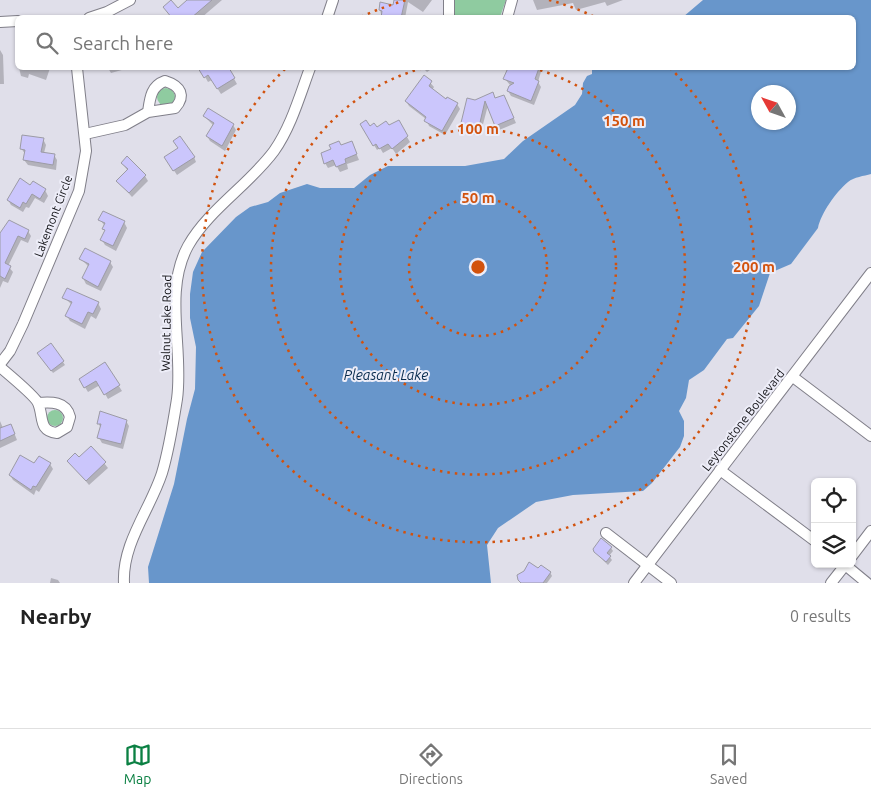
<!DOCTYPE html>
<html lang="en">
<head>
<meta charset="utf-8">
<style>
  body { margin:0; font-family:Ubuntu,sans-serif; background:#f2f2f2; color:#222 }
  .controls { position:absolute; right:15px; bottom:15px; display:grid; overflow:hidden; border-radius:8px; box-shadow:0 1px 4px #0004 }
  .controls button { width:45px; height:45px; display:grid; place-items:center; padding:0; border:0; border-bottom:1px solid #e0e0e0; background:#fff; color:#222; font:25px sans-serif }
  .compass { position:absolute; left:751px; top:85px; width:45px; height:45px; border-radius:50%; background:#fff; box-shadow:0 1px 4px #0004; rotate:310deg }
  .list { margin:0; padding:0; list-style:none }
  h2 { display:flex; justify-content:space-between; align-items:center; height:65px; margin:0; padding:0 20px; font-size:21px }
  h2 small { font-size:16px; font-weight:400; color:#767676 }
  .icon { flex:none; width:28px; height:28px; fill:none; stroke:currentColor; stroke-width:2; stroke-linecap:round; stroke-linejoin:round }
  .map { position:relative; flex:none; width:871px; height:583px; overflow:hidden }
  .search { position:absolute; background:#fff; box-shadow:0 1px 4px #0004; left:15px; right:15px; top:15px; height:55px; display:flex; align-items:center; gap:12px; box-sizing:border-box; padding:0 18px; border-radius:8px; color:#767676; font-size:19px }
  .sheet { height:145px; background:#fff }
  nav { display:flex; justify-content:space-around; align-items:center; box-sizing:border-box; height:70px; border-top:1px solid #e0e0e0; background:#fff; font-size:14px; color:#767676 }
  nav a { display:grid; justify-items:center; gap:2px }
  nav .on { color:#0b8043 }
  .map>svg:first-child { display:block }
</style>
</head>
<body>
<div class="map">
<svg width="871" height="583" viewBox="0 0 871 583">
  <rect width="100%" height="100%" fill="#e0dfea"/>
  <g fill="#8fcba0">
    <polygon points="453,0 506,0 500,17 453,18"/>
    <circle cx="166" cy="97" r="9"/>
    <circle cx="55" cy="418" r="8"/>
  </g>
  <path fill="#6896cb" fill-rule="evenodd" d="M 703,0 L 871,0 L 871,174 C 864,176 854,177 848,182 C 836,192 821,213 818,228 L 791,264 L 770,273 L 759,306 L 733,338 L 727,339 L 704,370 L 689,380 L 686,398 L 679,411 L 684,421 L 684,436 L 680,447 L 652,483 L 643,491 L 573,495 L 536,502 L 498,528 L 487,545 L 491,583 L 149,583 L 148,567 L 174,484 L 187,419 L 195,389 L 196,347 L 190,318 L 190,294 L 193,272 L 202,252 L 236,217 L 250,207 L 268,202 L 280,193 L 307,184 L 320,188 L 354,188 L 370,175 L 388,166 L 465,166 L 504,159 L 523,141 L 575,105 L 582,94 L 583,83 L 587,76 L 592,74 L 592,68 L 854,68 L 854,18 L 683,17 ZM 758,92 L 788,92 L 788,122 L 758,122 Z"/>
  <g fill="#0003">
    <polygon points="189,0 222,0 201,18 172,18"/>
    <polygon points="397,0 432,0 423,12 408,2 405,18 382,18 380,10 393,6"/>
    <polygon points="533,0 623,0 607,6 605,2 576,10 573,3 537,10"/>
    <polygon points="0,50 3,55 4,84 0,84"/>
    <polygon points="19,68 50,68 46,80 29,74 28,78 21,76"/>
    <polygon points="108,68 107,68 129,68 111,73"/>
    <polygon points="200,68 228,68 237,84 221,94 212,80 208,82"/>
    <polygon points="423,68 433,68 427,72"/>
    <polygon points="509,68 542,68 538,82 541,87 534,105 511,96 508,91 510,85 505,79"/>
    <polygon points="425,77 434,87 432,90 446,101 457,104 460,109 445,135 429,126 426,119 409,106 406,101"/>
    <polygon points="495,100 506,101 516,123 499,130 488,105 480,136 464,132 461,127 475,101"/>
    <polygon points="204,116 233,125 236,130 225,151 210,141 207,136 214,126"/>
    <polygon points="398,122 410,142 396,154 392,148 383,153 380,148 377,150 362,125 369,128 389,127"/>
    <polygon points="43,139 46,145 44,153 54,155 57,160 56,170 28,165 24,160 25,154 21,148"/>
    <polygon points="352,143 359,160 347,164 348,169 340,172 336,165 328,168 325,163 341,147"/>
    <polygon points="179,149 194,157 196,162 177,175 169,163"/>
    <polygon points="122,163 145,176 148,181 132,197 118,181 128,171"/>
    <polygon points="31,187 45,190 48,196 44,203 35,198 29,208 26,207 23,212 11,205 8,200"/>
    <polygon points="100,220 124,222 127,228 116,251 105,245 102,240 105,232 105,226"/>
    <polygon points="28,231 31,236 28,243 21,240 8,266 13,272 8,283 3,281 0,288 0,235"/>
    <polygon points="81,259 110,262 113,267 101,291 86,284 83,278 89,267"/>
    <polygon points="64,297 98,303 101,309 96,319 91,316 85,329 70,321 67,316 72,305"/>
    <polygon points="41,356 63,362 65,365 53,373"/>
    <polygon points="105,364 122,391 108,399 100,385 88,392 80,379"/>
    <polygon points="0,421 3,428 13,430 17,440 0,448"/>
    <polygon points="126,421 129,426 123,449 102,443 99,438 101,428 98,423"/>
    <polygon points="91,447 108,468 89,485 69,461 79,459"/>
    <polygon points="50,464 53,469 39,492 36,490 34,495 13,480 10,475 34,465"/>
    <polygon points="611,548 613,551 609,556 612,560 608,565 595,552"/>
    <polygon points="538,570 550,572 552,576 547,583 521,583"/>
    <polygon points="51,578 58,580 60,583 50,583"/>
  </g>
  <g fill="#cbc6fc" stroke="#9c9ba5">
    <polygon points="171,0 178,8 187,0 212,0 191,18 172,18 163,7"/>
    <polygon points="394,0 405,0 401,18 381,18 382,11 379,10 380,2 393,5"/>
    <polygon points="198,68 229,68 235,78 217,89 208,75 204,78"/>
    <polygon points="508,68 539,68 535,79 539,81 531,101 507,91 509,86 514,83 503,79"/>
    <polygon points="424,75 432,81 429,86 446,99 447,97 458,103 442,131 424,121 426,117 405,101"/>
    <polygon points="493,92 495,98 504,95 514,118 495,126 485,101 478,131 460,127 467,98 475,100"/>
    <polygon points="208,108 234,124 222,146 206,136 214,123 203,116"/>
    <polygon points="366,120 370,126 374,123 377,127 386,121 389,125 399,120 408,136 392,149 388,144 379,149 376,144 373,146 360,124"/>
    <polygon points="22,135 44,138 41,152 55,154 53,165 23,160 25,150 20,149"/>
    <polygon points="180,136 195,157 173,171 164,157 178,148 173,141"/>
    <polygon points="339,141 341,145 352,141 357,154 345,159 346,163 336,167 333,160 324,164 321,153 331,149 329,145"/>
    <polygon points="127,156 146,175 129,193 116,181 128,169 121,163"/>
    <polygon points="20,178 30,185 33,181 46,189 40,199 32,194 26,204 23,202 20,208 7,200"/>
    <polygon points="103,211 125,221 113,246 100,240 105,230 102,229 105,223 98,220"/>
    <polygon points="9,220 29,230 25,239 18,236 5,263 11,266 5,279 0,276 0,233"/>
    <polygon points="85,248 111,261 98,287 82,278 89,264 79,259"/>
    <polygon points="67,288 99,302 93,314 88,312 82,324 65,316 72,302 62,298"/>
    <polygon points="51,343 64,361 51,371 37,353"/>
    <polygon points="105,362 120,385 104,395 96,381 84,388 79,379"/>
    <polygon points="100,411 127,420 121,444 97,438 101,424 97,424"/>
    <polygon points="11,424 15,434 0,441 0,428"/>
    <polygon points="91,446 106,462 86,481 67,461 75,453 79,457"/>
    <polygon points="20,455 34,463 39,456 51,463 36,487 33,486 31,490 9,475"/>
    <polygon points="601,538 612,547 607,553 611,556 606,562 594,552 593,549"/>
    <polygon points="529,562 538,568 541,565 551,572 543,583 521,583 518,580 517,575 524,571"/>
  </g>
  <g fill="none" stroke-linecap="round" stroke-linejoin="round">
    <defs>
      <g id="minor">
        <polyline points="89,18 107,12 130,0"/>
        <polyline points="327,18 333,0"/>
        <polyline points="449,18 449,0"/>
        <polyline points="507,18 512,0"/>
        <polyline points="0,22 18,21"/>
        <path d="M 85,134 L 125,125 L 148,112 L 175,108 C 186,96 181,86 165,81 C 151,86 150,98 148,112"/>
        <polyline points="0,364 10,351 23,324 79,191 86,151 77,68"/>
        <path d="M 0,367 C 7,373 35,396 38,403 C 44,417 38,431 57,433 L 67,427 L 70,417 C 66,401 51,402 38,403"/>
        <polyline points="793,377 871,436"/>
        <polyline points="720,470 815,541"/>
        <polyline points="606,533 671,583"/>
        <polyline points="852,556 871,531"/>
        <polyline points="844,564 867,583"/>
        <path d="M 124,583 C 122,543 150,510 162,473 C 169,450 173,424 177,399 C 184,349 163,292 188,246 C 209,209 249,185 274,151 C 291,127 300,95 310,68"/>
        <polyline points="634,583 871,273"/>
        <polyline points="831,583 846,564"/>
      </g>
    </defs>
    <use href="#minor" stroke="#807f89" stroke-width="12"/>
    <use href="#minor" stroke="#fff" stroke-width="10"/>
  </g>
  <g fill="none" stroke="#d2520d" stroke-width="2.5" stroke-dasharray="2.5 5">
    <circle cx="478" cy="267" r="69"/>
    <circle cx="478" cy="267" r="138"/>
    <path d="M533 68A207 207 0 1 1 423 68"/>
    <path d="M361 17A276 276 0 0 1 407 0M549 0A276 276 0 0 1 595 17M670 68A276 276 0 1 1 286 68"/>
  </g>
  <g text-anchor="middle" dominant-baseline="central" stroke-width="4" stroke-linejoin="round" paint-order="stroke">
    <g font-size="12" fill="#0f0f13" stroke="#ededf8">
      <text transform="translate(53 216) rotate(-69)">Lakemont Circle</text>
      <text transform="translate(166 323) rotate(-89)">Walnut Lake Road</text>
      <text transform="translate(743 420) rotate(-52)">Leytonstone Boulevard</text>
    </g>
    <g font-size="14" font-style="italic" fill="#072a4c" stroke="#ededf8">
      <text x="386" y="375">Pleasant Lake</text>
    </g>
  </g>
  <circle cx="478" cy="267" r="8" fill="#d2520d" stroke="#ededf8" stroke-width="2.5"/>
  <g font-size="15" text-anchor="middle" font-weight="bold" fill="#d2520d" stroke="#ededf8" stroke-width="4" stroke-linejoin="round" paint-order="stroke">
    <text x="624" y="126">150 m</text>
    <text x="478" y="134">100 m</text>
    <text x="478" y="203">50 m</text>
    <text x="754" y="272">200 m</text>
  </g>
</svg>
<div class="controls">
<button><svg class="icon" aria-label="locate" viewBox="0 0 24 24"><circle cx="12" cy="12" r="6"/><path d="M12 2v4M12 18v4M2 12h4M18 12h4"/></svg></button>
<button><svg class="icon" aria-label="layers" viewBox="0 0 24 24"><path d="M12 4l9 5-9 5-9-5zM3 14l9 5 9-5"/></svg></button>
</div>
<svg class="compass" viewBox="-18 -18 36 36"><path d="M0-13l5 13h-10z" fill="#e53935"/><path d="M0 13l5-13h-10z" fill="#767676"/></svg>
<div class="search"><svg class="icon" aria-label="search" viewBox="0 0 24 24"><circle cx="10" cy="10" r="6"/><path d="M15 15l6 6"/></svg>Search here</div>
</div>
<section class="sheet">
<h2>Nearby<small>0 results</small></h2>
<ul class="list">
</ul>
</section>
<nav>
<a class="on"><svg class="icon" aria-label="map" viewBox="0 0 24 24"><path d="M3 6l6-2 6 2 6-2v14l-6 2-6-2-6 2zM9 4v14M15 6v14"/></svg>Map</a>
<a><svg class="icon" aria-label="directions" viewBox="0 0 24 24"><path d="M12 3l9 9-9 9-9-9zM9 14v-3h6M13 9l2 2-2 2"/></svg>Directions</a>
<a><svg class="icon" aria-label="saved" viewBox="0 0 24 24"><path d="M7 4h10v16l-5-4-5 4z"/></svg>Saved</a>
</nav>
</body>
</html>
